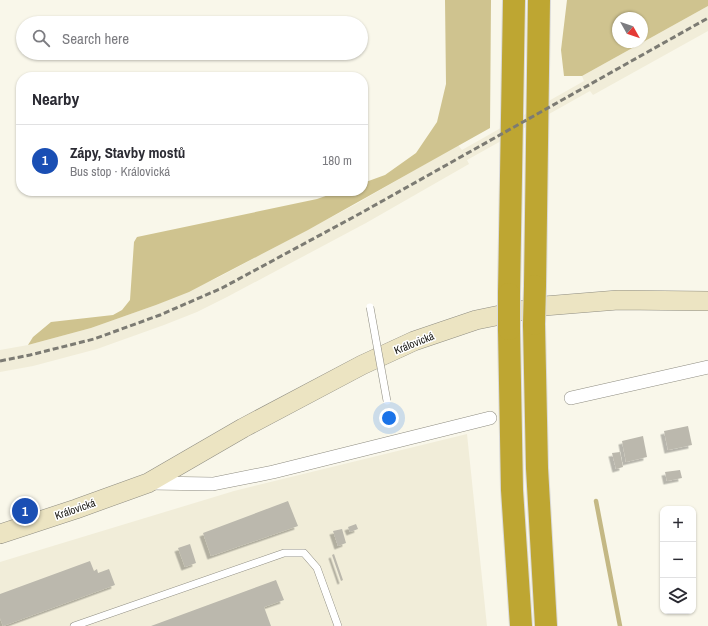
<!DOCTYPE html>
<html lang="en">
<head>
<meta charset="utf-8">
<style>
  body { margin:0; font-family:"Archivo Narrow",sans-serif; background:#f2f2f3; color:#2b2b33 }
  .controls { position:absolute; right:12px; bottom:12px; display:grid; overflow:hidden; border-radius:8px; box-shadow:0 1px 3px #0004 }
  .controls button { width:36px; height:36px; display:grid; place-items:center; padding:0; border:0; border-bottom:1px solid #e1e1e2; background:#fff; color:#2b2b33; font:20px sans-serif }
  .compass { position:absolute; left:612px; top:12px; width:36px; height:36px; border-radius:50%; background:#fff; box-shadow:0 1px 3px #0004; rotate:130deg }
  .you { position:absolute; left:389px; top:418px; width:14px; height:14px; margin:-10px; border:3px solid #fff; border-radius:50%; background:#1a73e8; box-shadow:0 0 0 6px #1a73e833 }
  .badge { display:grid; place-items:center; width:26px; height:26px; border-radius:50%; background:#ea580c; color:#fff; font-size:13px; font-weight:700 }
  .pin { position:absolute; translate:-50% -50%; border:2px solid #fff; box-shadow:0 1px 4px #0006 }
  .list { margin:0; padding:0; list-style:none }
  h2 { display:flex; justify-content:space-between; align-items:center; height:52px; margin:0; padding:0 16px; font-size:17px }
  h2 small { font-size:13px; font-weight:400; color:#7c7c81 }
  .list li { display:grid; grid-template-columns:26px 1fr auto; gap:12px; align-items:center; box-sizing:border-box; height:72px; padding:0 16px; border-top:1px solid #e1e1e2 }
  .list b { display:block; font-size:15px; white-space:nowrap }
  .list p { margin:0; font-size:13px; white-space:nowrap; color:#7c7c81 }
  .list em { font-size:13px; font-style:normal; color:#7c7c81 }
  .icon { flex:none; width:22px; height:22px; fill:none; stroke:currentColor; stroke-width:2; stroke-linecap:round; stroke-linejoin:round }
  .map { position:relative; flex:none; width:708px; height:626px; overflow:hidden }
  .search { position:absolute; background:#fff; box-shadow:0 1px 3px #0004; left:16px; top:16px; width:352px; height:44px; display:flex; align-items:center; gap:10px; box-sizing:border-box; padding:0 14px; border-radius:22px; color:#7c7c81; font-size:15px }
  .panel { position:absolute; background:#fff; box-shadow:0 1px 3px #0004; left:16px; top:72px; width:352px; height:124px; border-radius:16px }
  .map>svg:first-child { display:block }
</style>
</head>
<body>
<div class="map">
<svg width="708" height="626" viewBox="0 0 708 626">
  <defs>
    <filter id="shadow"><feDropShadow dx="-3.5" dy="3.5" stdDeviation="0" flood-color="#0004"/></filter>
  </defs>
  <rect width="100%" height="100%" fill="#f9f7ea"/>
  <g fill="#f1edd9">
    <polygon points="708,6 708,31 593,95 590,91 467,160 469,164 366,223 227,297 197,312 164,325 97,349 33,366 0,372 0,350 28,345 91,328 156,305 217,278 356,204 458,145 462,150 584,81 582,76"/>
    <polygon points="467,434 487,626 0,626 0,562 234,491"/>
  </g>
  <g fill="#cfc38f" fill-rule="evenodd">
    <polygon points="445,0 491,0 490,128 308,230 189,292 156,305 91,328 28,345 33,337 51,322 113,315 122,310 130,300 134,242 137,237 317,199 340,191 363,191 363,183 385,175 416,153 437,122 446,84"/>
    <path d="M 567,0 L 708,0 L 708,6 L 582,76 L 564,76 L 561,50 ZM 618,18 L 642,18 L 642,42 L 618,42 Z"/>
  </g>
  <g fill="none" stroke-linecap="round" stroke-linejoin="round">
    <polyline stroke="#c4b884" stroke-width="4.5" points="596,501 620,626"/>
  </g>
  <g fill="#bbb8ad" filter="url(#shadow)">
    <polygon points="688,426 692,445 668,450 664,431"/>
    <polygon points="643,436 647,457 626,462 622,441"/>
    <polygon points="620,452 623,467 616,469 612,453"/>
    <polygon points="680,470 682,478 667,481 665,472"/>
    <polygon points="288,501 298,526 211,556 203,533"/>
    <polygon points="356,524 358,529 350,532 348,527"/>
    <polygon points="342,529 346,543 338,546 333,531"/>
    <polygon points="190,544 196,563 185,567 178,548"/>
    <polygon points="334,554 343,580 341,581 332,555"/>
    <polygon points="90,561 94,571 97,569 98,573 109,569 115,585 3,626 0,618 0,594"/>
    <polygon points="276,580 284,600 264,607 271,626 151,626"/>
  </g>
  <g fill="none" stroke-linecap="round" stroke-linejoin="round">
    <defs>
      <polyline id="service" points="74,626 284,553 304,553 317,568 338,626"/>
      <g id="minor">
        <polyline points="571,398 708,367"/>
        <polyline points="150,483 213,484 273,472 490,418"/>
      </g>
      <polyline id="secondary" points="0,534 76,509 148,483 243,428 362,365 414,341 476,320 544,306 618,300 708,301"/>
      <g id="motorway">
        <polyline points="535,286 539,0"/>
        <polyline points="509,294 514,0"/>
        <polyline points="534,324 537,468 546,626"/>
        <polyline points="509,329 512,490 521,626"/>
      </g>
    </defs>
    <use href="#service" stroke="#8f8d82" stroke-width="8"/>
    <use href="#minor" stroke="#8f8d82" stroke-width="14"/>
    <use href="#secondary" stroke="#8f8d82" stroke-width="20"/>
    <use href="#motorway" stroke="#dadada" stroke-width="24"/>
    <use href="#service" stroke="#fff" stroke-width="7"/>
    <use href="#minor" stroke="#fff" stroke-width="13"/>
    <use href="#secondary" stroke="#ece4c2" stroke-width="19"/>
    <use href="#motorway" stroke="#bea632" stroke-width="22"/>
    <polyline stroke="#7c7b73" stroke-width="3" stroke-dasharray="6 3" stroke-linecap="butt" points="0,361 30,355 94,339 160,315 222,288 361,213 708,18"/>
    <defs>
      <polyline id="service-bridge" points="370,307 387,401"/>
      <g id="motorway-bridge">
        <polyline points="509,294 509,329"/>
        <polyline points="534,324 535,286"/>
      </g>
    </defs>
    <use href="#service-bridge" stroke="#8f8d82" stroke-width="8" stroke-linecap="butt"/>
    <use href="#motorway-bridge" stroke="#dadada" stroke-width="24" stroke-linecap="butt"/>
    <use href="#service-bridge" stroke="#fff" stroke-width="7"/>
    <use href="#motorway-bridge" stroke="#bea632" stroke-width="22"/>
  </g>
  <g text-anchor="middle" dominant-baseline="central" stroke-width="3" stroke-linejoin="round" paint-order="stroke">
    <g font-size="11" fill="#1a1915" stroke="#fff">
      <text transform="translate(414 343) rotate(-22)">Královická</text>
      <text transform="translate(75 509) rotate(-19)">Královická</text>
    </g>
  </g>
</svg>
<div class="controls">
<button>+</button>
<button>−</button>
<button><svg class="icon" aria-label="layers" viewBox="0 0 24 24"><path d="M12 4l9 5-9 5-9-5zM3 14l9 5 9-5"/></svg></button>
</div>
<svg class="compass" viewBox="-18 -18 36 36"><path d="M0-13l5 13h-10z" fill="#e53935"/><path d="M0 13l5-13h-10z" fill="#7c7c81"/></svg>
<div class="you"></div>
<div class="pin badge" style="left:25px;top:511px;background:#1a4fb4">1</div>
<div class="search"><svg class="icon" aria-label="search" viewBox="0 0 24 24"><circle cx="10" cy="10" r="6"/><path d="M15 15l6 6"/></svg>Search here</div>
<section class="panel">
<h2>Nearby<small></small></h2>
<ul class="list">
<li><span class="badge" style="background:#1a4fb4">1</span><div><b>Zápy, Stavby mostů</b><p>Bus stop · Královická</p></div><em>180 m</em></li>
</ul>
</section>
</div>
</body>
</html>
